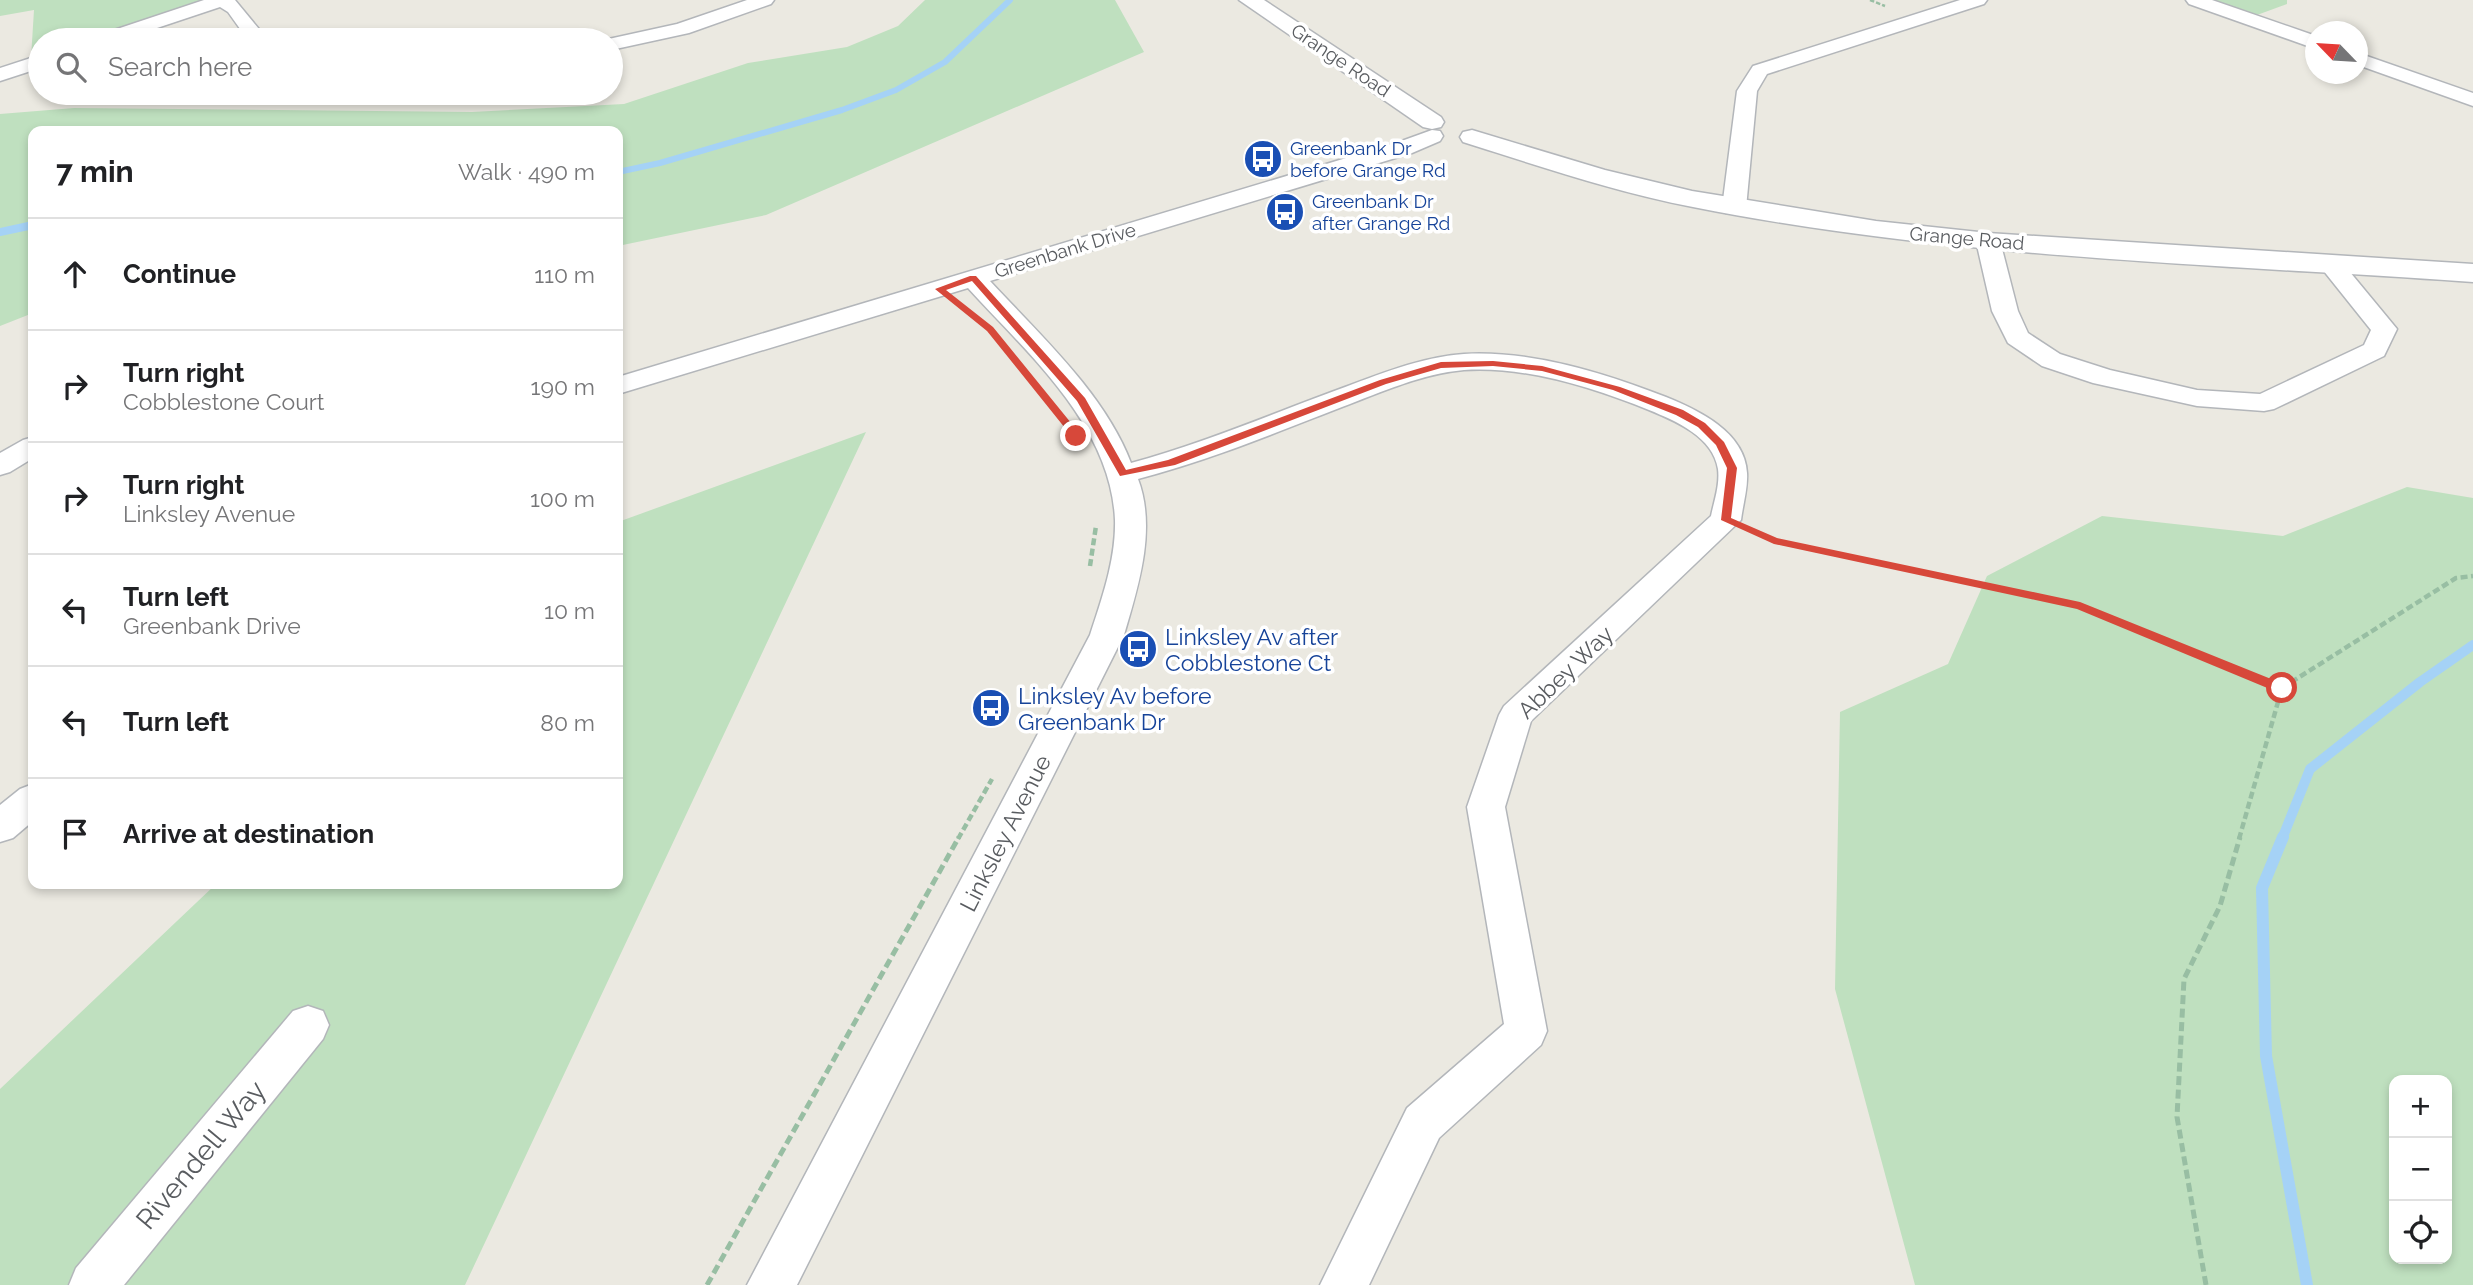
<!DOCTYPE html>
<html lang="en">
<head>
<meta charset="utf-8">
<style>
  body { margin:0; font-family:Raleway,sans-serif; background:#f6f6f6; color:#202124 }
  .controls { position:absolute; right:21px; bottom:21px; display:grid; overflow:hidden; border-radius:14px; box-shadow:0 4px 10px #0003 }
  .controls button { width:63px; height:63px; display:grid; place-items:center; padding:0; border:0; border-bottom:2px solid #e0e0e0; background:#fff; color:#202124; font:35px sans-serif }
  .compass { position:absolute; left:2305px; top:21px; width:63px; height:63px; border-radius:50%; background:#fff; box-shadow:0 4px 10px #0003; rotate:295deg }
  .stop { position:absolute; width:21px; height:21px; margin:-16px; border:5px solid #d7483a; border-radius:50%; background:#fff }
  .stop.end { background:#d7483a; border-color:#fff; box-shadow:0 2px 7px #0008 }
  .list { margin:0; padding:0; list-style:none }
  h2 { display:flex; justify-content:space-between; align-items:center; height:91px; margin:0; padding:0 28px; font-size:30px }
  h2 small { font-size:23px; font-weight:400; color:#757577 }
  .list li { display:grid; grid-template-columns:46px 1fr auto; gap:21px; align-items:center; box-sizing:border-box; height:112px; padding:0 28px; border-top:2px solid #e0e0e0 }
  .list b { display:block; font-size:26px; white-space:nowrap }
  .list p { margin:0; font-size:23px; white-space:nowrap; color:#757577 }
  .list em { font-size:23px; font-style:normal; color:#757577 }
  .icon { flex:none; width:38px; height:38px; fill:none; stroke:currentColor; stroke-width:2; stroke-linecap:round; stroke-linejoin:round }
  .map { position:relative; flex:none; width:2473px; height:1285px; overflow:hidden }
  .search { position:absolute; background:#fff; box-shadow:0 4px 10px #0003; left:28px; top:28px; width:595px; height:77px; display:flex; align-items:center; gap:18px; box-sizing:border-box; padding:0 24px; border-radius:38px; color:#757577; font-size:26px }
  .panel { position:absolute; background:#fff; box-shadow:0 4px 10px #0003; left:28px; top:126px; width:595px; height:763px; border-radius:14px }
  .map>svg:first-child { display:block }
</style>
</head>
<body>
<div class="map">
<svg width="2473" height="1285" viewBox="0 0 2473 1285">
  <rect width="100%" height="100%" fill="#ebe9e1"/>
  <g fill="#bfe0bf" fill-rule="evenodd">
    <polygon points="0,0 208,0 86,40 40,40 40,55 31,58 34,10 0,16"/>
    <polygon points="925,0 1115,0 1144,52 766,215 618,246 618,131 33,131 33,313 0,326 0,114 74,108 472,112 624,104 748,63 847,47 898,26"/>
    <polygon points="2213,0 2287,0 2287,4 2257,15"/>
    <polygon points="866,432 465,1285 0,1285 0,1089 216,884 618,884 618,522"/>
    <path d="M 2407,487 L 2473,498 L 2473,1285 L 1915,1285 L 1835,989 L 1840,712 L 1948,664 L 1987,576 L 2102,516 L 2283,536 ZM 2447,1080 L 2447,1259 L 2394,1259 L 2394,1080 Z"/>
  </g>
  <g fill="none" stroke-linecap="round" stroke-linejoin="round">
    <polyline stroke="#a5d2f6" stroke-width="6" points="618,172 660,163 842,110 896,90 945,62 1010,0"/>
    <polyline stroke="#a5d2f6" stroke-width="8" points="0,232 33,225"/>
    <polyline stroke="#a5d2f6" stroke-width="10" points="2282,839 2310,769 2420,682 2473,645"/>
    <polyline stroke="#a5d2f6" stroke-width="12" points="2283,837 2262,888 2266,1056 2307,1285"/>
    <defs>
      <g id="minor">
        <polygon points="204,0 235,0 268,40 248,40 228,12 220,7 121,40 93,40 96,36"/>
        <polygon points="747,0 774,0 771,4 689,33 611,50 611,40 604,40 677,24"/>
        <polygon points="1960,0 1987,0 1984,4 1767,74 1757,91 1746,208 1742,213 1726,213 1722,208 1737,91 1753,66"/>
        <polygon points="2186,0 2212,0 2316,36 2316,49 2189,4"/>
        <polygon points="2358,53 2473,93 2473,106 2358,65"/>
        <polygon points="40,55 40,68 0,81 0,68"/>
        <path d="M 1432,130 L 1440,131 L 1443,136 L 1440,141 L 1412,153 L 990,281 C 1039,334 1105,394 1131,463 C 1201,444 1269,415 1337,390 C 1378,375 1420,357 1464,354 C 1531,350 1604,373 1666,397 C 1698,410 1745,432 1747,473 C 1748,488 1743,504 1741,520 L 1531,721 L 1505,807 L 1547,1031 L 1541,1045 L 1439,1138 L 1369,1285 L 1320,1285 L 1407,1108 L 1504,1024 L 1467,807 L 1499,715 L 1504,706 L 1711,516 C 1714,501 1720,485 1718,469 C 1713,437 1676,421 1649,410 C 1591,387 1526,366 1464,370 C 1421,374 1382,392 1342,407 C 1275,433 1208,461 1138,479 C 1157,529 1138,587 1124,635 L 797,1285 L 747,1285 L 1090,635 C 1102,598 1116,559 1115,520 C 1111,425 1027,353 968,288 L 618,394 L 618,377 L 1396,143 Z"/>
        <polygon points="1988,234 1996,236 2000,241 2018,311 2028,333 2060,354 2110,370 2197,390 2260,394 2364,345 2371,330 2319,265 2322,260 2331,258 2340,260 2397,329 2384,356 2274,409 2264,411 2197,406 2093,383 2042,366 2008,343 1992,311 1976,241 1980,236"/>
        <polygon points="33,437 33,458 10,472 0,475 0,453 23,440"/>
        <polygon points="33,784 33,821 13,838 0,842 0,805 20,789"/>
        <polygon points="308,1006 323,1011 329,1025 323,1039 124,1285 69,1285 76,1268 293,1011"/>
      </g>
      <g id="tertiary">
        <polygon points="1239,0 1264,0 1441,117 1444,122 1441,127 1432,129 1423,127"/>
        <path d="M 1472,130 L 1605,170 L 1692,191 L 1876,221 L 1988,233 L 2473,264 L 2473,282 C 2213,264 1949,258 1693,207 C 1615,192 1539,166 1463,142 L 1460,137 L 1463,132 Z"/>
      </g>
    </defs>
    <use href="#minor" stroke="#b3b6ba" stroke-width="3"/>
    <use href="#tertiary" stroke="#b3b6ba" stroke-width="3"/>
    <polyline stroke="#98bea3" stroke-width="2.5" stroke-dasharray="4.5 2" stroke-linecap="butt" points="1870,0 1885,6"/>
    <g stroke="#98bea3" stroke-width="4.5" stroke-dasharray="7 3.5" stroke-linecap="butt">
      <polyline points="1753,531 1774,541 2080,606 2282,688"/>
      <polyline points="1090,566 1096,526"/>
      <polyline points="958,839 992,779"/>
      <polyline points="2239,839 2282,688 2456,578 2473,576"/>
    </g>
    <g stroke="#98bea3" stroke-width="5" stroke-dasharray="9 4.5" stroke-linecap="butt">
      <polyline points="707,1285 959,837"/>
      <polyline points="2206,1285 2177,1117 2184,979 2220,906 2240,837"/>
    </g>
    <use href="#minor" fill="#fff" fill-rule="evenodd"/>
    <use href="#tertiary" fill="#fff" fill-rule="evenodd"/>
  </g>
  <polygon fill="#d7483a" points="970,276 976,276 1085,398 1126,470 1168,460 1380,380 1441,362 1493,361 1542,366 1620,387 1683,410 1705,423 1724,442 1737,468 1731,518 1777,538 2080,602 2286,685 2288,688 2286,692 2277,692 2077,609 1774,544 1721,520 1727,468 1716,445 1698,427 1676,415 1613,390 1542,371 1493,366 1441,368 1386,384 1175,465 1120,476 1077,401 972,281 946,290 993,327 1080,434 1080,438 1073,438 987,331 935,289"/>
  <defs>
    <symbol id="bus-disc" viewBox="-11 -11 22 22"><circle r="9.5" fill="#1a4fb4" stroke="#fff"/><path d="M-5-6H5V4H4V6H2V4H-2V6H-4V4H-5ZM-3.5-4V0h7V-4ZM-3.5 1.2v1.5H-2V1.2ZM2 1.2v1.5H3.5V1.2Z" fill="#fff"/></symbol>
  </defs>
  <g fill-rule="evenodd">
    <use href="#bus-disc" x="1241" y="137" width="44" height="44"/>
    <use href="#bus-disc" x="1263" y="190" width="44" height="44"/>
    <use href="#bus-disc" x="1116" y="627" width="44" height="44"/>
    <use href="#bus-disc" x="969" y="686" width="44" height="44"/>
  </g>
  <g text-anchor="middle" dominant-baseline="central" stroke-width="7" stroke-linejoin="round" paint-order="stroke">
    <g font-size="19" fill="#595c60" stroke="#fff">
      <text transform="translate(1341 60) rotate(34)">Grange Road</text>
      <text transform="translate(1967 238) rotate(5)">Grange Road</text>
      <text transform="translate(1065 250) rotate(-17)">Greenbank Drive</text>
    </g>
    <g font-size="19" fill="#164399" stroke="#fff" text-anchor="start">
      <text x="1290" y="148">Greenbank Dr<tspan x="1290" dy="22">before Grange Rd</tspan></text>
      <text x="1312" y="201">Greenbank Dr<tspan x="1312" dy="22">after Grange Rd</tspan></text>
    </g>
    <g font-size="23" fill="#164399" stroke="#fff" text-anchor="start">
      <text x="1165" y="636">Linksley Av after<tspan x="1165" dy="26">Cobblestone Ct</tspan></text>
      <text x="1018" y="695">Linksley Av before<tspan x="1018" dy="26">Greenbank Dr</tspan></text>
    </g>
    <g font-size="23" fill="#595c60" stroke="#fff">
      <text transform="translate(1565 672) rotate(-44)">Abbey Way</text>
      <text transform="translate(1005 833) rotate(-63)">Linksley Avenue</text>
    </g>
    <g font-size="28" fill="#595c60" stroke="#fff">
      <text transform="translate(201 1155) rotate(-50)">Rivendell Way</text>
    </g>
  </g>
</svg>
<div class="controls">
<button>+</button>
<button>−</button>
<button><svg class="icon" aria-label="locate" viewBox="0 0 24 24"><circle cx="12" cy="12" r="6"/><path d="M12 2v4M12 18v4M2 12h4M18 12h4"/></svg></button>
</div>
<svg class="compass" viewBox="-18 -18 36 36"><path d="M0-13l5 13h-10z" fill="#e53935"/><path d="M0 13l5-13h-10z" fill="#757577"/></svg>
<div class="stop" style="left:2282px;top:688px"></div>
<div class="stop end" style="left:1076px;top:436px"></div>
<div class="search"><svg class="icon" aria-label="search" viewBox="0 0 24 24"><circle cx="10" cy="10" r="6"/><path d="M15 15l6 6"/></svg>Search here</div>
<section class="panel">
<h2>7 min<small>Walk · 490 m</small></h2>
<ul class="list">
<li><svg class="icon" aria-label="ahead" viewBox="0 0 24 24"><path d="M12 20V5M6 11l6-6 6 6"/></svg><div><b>Continue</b></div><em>110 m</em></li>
<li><svg class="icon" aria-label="right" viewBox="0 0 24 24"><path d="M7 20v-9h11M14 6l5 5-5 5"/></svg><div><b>Turn right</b><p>Cobblestone Court</p></div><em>190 m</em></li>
<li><svg class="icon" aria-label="right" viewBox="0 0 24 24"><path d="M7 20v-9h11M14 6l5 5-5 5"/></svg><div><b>Turn right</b><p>Linksley Avenue</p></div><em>100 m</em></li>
<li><svg class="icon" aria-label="left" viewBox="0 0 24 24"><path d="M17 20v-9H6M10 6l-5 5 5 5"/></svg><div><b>Turn left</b><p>Greenbank Drive</p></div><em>10 m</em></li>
<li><svg class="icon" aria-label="left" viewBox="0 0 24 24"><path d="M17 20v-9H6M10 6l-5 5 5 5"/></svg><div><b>Turn left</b></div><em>80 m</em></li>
<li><svg class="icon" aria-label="arrive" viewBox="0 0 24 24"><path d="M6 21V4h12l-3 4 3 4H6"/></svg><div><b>Arrive at destination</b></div></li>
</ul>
</section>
</div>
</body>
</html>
